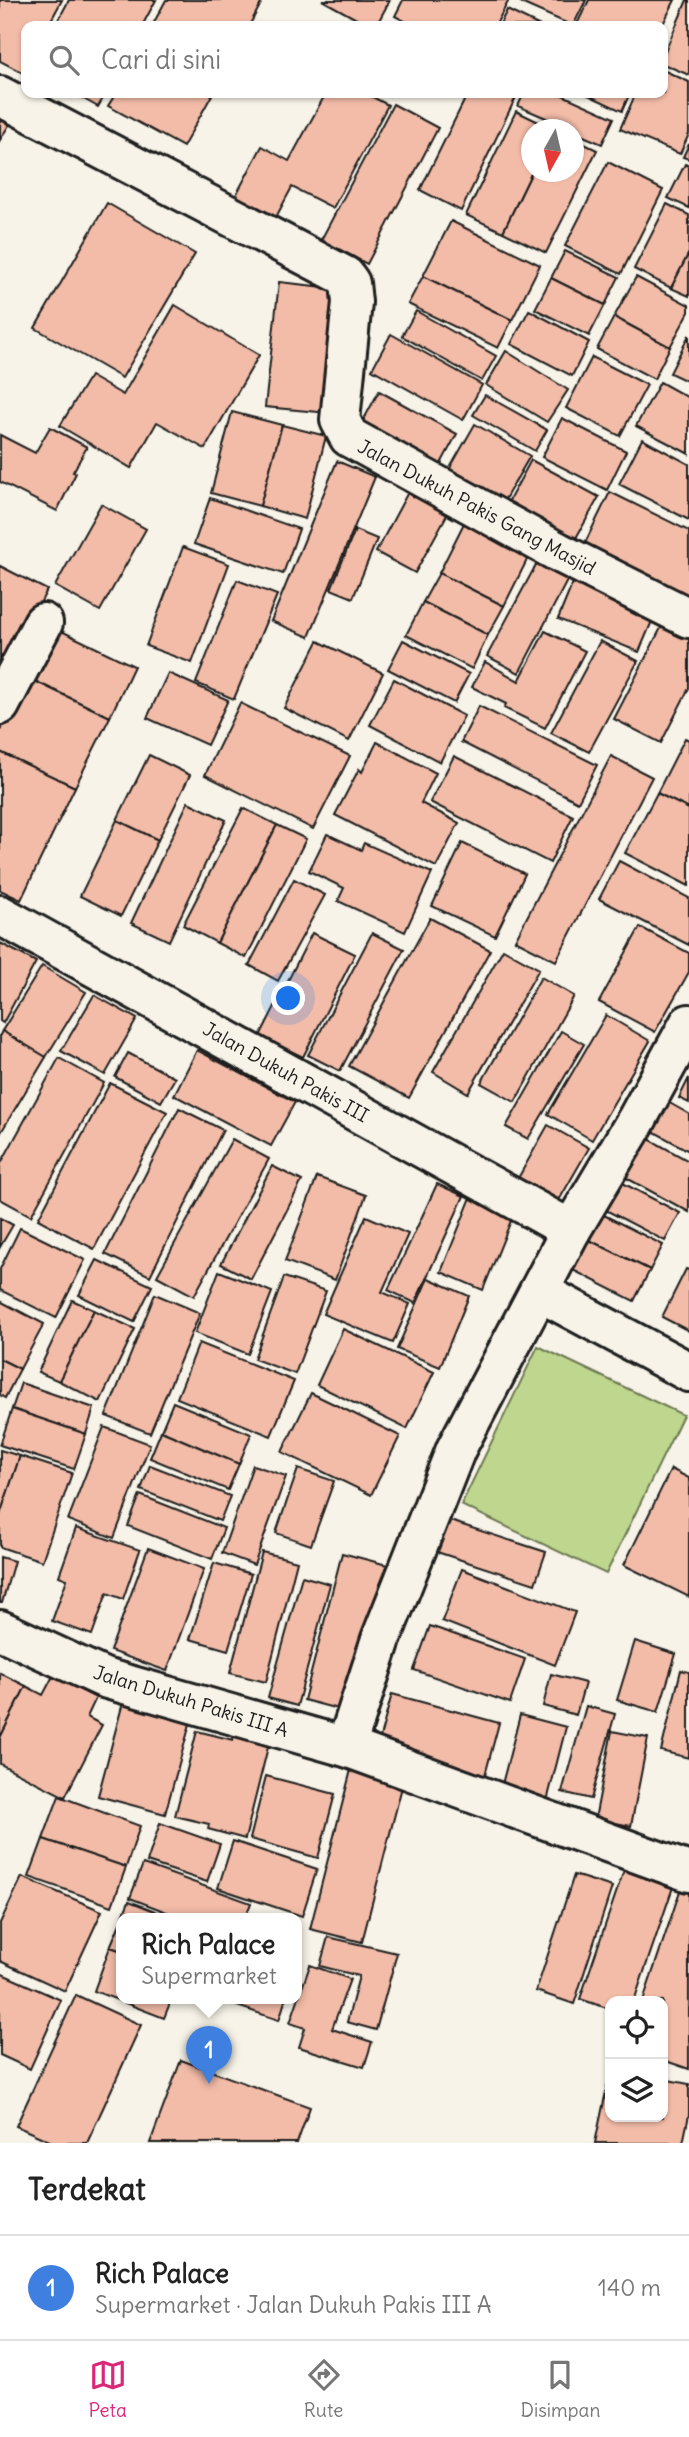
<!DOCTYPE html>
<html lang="id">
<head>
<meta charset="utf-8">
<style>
  body { margin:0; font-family:Delius,sans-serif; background:#f6f6f6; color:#222 }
  .controls { position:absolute; right:21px; bottom:21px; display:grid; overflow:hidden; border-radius:14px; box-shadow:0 2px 5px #0004 }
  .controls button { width:63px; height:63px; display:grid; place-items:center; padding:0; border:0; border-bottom:2px solid #e0e0e0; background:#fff; color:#222; font:35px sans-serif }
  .compass { position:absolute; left:521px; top:119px; width:63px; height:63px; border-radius:50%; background:#fff; box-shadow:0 2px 5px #0004; rotate:188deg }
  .you { position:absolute; left:289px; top:999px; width:24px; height:24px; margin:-18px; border:5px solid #fff; border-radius:50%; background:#1a73e8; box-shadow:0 0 0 10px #1a73e833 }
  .badge { display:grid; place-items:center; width:46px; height:46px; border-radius:50%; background:#db2777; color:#fff; font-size:23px; font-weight:700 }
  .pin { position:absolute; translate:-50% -58px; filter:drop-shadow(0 2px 4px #0008) }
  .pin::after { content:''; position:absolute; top:37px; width:24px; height:21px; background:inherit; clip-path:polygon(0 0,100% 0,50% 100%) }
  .popup { position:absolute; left:116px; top:1913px; width:186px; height:91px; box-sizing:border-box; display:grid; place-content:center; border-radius:14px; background:#fff; filter:drop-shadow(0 2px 5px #0005); font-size:23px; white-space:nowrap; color:#767676 }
  .popup b { font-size:26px; color:#222 }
  .popup::after { content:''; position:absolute; left:50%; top:100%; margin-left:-14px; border:14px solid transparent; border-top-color:#fff }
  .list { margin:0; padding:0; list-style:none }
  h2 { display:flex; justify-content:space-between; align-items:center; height:91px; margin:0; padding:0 28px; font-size:30px }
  h2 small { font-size:23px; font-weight:400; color:#767676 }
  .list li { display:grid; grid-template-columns:46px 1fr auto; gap:21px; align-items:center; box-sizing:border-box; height:105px; padding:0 28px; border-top:2px solid #e0e0e0 }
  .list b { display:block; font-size:26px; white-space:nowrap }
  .list p { margin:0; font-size:23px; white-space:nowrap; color:#767676 }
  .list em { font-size:23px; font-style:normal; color:#767676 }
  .icon { flex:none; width:38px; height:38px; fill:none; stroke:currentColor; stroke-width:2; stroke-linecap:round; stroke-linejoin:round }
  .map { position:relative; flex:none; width:689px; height:2143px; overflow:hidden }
  .search { position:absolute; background:#fff; box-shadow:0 2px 5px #0004; left:21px; right:21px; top:21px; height:77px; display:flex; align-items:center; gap:18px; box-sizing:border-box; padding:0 24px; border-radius:14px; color:#767676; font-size:26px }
  .sheet { height:196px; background:#fff }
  nav { display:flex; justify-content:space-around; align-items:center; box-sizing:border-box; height:98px; border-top:2px solid #e0e0e0; background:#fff; font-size:19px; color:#767676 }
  nav a { display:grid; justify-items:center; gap:4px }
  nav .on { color:#db2777 }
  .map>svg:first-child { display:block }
</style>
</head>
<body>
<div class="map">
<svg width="689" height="2143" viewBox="0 0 689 2143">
  <rect width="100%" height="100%" fill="#f7f3e8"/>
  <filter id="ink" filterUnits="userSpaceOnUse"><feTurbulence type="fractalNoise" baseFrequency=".0143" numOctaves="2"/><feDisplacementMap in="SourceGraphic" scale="14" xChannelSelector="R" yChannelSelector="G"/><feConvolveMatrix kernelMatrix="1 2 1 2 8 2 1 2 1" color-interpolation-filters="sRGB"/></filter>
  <g filter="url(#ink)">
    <polygon fill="#bed68d" stroke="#6d7954" stroke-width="2" points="538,1346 683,1415 606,1574 461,1505"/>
    <g fill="#f3bca8" stroke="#1c1c1c" stroke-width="2">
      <polygon points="0,0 62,0 48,26 26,26 26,67 23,73 0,61"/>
      <polygon points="69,0 156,0 142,26 55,26"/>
      <polygon points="166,0 263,0 249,26 152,26"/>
      <polygon points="322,0 390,0 376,26 369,26"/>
      <polygon points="403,0 509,0 495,26 414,26 395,16"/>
      <polygon points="523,0 586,0 573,26 521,3"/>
      <polygon points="589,0 675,0 662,26 576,26"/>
      <polygon points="687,0 689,0 689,75 663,64 663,56"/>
      <polygon points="507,10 540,26 499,26"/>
      <polygon points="663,70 689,82 689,134 680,154 620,129 636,93 663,93"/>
      <polygon points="73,93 106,93 98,107"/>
      <polygon points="116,93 213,93 183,147 108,106"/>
      <polygon points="326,93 365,93 388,105 333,208 292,187 275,219 235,197 262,146 289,161"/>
      <polygon points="468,93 518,93 461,211 420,190"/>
      <polygon points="524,93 558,93 614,118 602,144 574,132 574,130 518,106"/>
      <polygon points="584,93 630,93 622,111"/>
      <polygon points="393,104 438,128 367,264 321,240"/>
      <polygon points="516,111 553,129 532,130 532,172 503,232 466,215"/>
      <polygon points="0,113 12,120 0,140"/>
      <polygon points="574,139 597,150 546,253 503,232 532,172 574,172"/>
      <polygon points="689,144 689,159 683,157"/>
      <polygon points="608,162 663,190 621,274 565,246"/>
      <polygon points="685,164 689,166 689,208 668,198"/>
      <polygon points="107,203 195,254 122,378 35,328"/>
      <polygon points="667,204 689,215 689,253 671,288 634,269"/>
      <polygon points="451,221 540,265 512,320 423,276"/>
      <polygon points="565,251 619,277 605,305 551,278"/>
      <polygon points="689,253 689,296 671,288"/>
      <polygon points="423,276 512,320 498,348 408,304"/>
      <polygon points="636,277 689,305 689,312 670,347 614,317"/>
      <polygon points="551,278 605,305 589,336 535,309"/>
      <polygon points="279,282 342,289 329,413 265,407"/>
      <polygon points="175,305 259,355 205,449 157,422 131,468 60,426 90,376 123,395"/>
      <polygon points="529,310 589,342 572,376 511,344"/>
      <polygon points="416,311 496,356 482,381 402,336"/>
      <polygon points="614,317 670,347 654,379 597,349"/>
      <polygon points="391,334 482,385 463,420 372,369"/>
      <polygon points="689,335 689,382 670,373"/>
      <polygon points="506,351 568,390 547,422 486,385"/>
      <polygon points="592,357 647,385 620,436 566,408"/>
      <polygon points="660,382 689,398 689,454 636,426"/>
      <polygon points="379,391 457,434 435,475 357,432"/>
      <polygon points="485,395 547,430 535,451 473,415"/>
      <polygon points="232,412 282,425 260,506 211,493"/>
      <polygon points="562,418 626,451 607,490 542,457"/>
      <polygon points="475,424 530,456 501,506 446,475"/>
      <polygon points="282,425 326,436 305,519 260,506"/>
      <polygon points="50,427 87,447 73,472 76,473 57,511 0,482 0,435 35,453"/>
      <polygon points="642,439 689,464 689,520 619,484"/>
      <polygon points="531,460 599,497 567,554 500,517"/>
      <polygon points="337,461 375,477 309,637 271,621"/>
      <polygon points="408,492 448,513 415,573 376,552"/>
      <polygon points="610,492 689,531 689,608 579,555"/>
      <polygon points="210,498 299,529 283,574 194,544"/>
      <polygon points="101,504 146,529 100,611 55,586"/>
      <polygon points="464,523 529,556 504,606 439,573"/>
      <polygon points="355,530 377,539 353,598 331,589"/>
      <polygon points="183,547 229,564 192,663 146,646"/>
      <polygon points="538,561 569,577 519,673 487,656"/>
      <polygon points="0,566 47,590 0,681"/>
      <polygon points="439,573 504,606 488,635 423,602"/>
      <polygon points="237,580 277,595 234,699 196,683"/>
      <polygon points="574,580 655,614 639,652 558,619"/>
      <polygon points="423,602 488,635 472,669 406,635"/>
      <polygon points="665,620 689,632 689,688 661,743 614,719"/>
      <polygon points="51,626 134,666 110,717 26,677"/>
      <polygon points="545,631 585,651 545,728 504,708 506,704 472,687 485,662 519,681"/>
      <polygon points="403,640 469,674 454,703 388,669"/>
      <polygon points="318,641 383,673 349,741 284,708"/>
      <polygon points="600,641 638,661 589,752 551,733"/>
      <polygon points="168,673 228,700 207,745 147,718"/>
      <polygon points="26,677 110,717 75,787 0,752 0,731"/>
      <polygon points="394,679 464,716 440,762 370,725"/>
      <polygon points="240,703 350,756 313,829 205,775"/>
      <polygon points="479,706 597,765 578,802 461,742"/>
      <polygon points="685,738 689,740 689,809 657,793"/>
      <polygon points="377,742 436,773 421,803 459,823 436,867 335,815 359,769 362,772"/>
      <polygon points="0,752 75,787 21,900 0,890"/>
      <polygon points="149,755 190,775 158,840 117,820"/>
      <polygon points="454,756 573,816 550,863 430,802"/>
      <polygon points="611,756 652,777 556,961 515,940"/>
      <polygon points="657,793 689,809 689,886 625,853"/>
      <polygon points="188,802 226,820 169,941 131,923"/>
      <polygon points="243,808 277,825 217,943 183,925"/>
      <polygon points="117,820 158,840 121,916 80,896"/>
      <polygon points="277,825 306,839 246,958 217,943"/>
      <polygon points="327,834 361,850 364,843 432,873 405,932 338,901 344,888 309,871"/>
      <polygon points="462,843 525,874 495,936 432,906"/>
      <polygon points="619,861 689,898 689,945 599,899"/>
      <polygon points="294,879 325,895 278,981 249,965"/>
      <polygon points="430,918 490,950 409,1098 349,1066"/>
      <polygon points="640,927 689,953 689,972 655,1032 599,1002"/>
      <polygon points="312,933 355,954 303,1057 260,1036"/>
      <polygon points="372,933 404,949 340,1071 308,1055"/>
      <polygon points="0,943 36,962 3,1023 0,1021"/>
      <polygon points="503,949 539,969 468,1093 433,1072"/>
      <polygon points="42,966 86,992 46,1057 2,1031"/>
      <polygon points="541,977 574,996 515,1102 481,1083"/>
      <polygon points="94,995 137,1019 105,1075 61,1051"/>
      <polygon points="606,1015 650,1041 592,1140 548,1114"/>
      <polygon points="2,1031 46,1057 0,1134 0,1035"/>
      <polygon points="561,1031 584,1044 528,1139 506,1127"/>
      <polygon points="197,1050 295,1102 271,1146 174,1095"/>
      <polygon points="128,1053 175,1078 161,1102 115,1077"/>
      <polygon points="59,1058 104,1083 31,1216 0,1199 0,1165"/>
      <polygon points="689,1078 689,1103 679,1098"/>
      <polygon points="110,1083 167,1112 94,1249 38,1219"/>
      <polygon points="666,1101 689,1114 689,1151 649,1129"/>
      <polygon points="179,1108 223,1130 150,1276 105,1254"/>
      <polygon points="548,1125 589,1148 558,1202 517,1180"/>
      <polygon points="232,1139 269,1159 194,1296 157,1276"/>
      <polygon points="649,1139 689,1161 689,1212 621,1175 633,1152 640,1155"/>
      <polygon points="272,1166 302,1181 251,1279 221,1264"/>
      <polygon points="317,1177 366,1195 335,1280 285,1261"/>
      <polygon points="615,1179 680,1213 665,1241 600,1207"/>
      <polygon points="437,1184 464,1196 415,1303 388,1290"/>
      <polygon points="472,1195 514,1213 483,1290 441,1272"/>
      <polygon points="598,1212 663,1245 650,1270 585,1238"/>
      <polygon points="366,1216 408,1234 382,1292 410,1304 393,1343 323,1314"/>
      <polygon points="0,1218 13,1225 0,1247"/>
      <polygon points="20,1228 85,1260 56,1318 0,1290 0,1269"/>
      <polygon points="585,1238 650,1270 634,1301 569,1268"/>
      <polygon points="97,1260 152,1286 134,1322 79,1295"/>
      <polygon points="686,1269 689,1270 689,1331 662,1317"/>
      <polygon points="219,1271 272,1292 248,1354 195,1333"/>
      <polygon points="284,1277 326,1291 295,1374 254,1359"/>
      <polygon points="428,1278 469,1296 440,1367 397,1349"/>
      <polygon points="155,1294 200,1313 150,1433 106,1416"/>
      <polygon points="72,1300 94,1310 59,1381 38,1372"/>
      <polygon points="0,1301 44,1324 20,1369 0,1359"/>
      <polygon points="94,1310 135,1329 100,1402 59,1381"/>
      <polygon points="343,1329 434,1372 407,1429 317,1385"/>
      <polygon points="199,1343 294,1381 271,1436 177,1398"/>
      <polygon points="0,1359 20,1369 5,1398 0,1395"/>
      <polygon points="21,1383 94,1408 86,1434 12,1409"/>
      <polygon points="311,1393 400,1436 371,1495 282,1452"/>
      <polygon points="173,1402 251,1434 239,1464 161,1431"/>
      <polygon points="12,1409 86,1434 74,1469 0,1445"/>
      <polygon points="104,1427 150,1444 114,1538 68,1520"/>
      <polygon points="161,1431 239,1464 228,1490 150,1458"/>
      <polygon points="0,1450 20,1456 0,1515"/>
      <polygon points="20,1456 72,1473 42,1561 0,1547 0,1515"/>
      <polygon points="150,1465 230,1496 220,1521 141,1490"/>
      <polygon points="253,1465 286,1476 254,1565 222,1553"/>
      <polygon points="298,1469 334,1481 311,1545 276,1533"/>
      <polygon points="671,1469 689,1478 689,1597 624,1565"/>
      <polygon points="140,1495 224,1528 212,1559 128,1526"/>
      <polygon points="447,1520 546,1552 535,1584 437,1552"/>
      <polygon points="76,1528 140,1550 123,1599 107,1593 92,1635 52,1621 67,1579 59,1576"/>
      <polygon points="148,1548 204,1569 167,1671 110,1651"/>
      <polygon points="262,1552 297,1561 266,1682 230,1673"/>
      <polygon points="342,1553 387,1565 349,1712 304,1700"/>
      <polygon points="0,1557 14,1561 2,1603 0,1603"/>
      <polygon points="214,1563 251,1574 228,1650 190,1639"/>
      <polygon points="462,1569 575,1612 555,1665 442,1621"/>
      <polygon points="302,1576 330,1584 297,1706 268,1698"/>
      <polygon points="430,1626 525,1659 510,1703 414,1670"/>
      <polygon points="635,1641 676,1654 658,1712 617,1700"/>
      <polygon points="681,1670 689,1672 689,1758 661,1751"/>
      <polygon points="0,1673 26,1686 0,1738"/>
      <polygon points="551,1674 585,1683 576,1715 543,1706"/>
      <polygon points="53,1676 96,1698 87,1717 102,1725 65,1797 0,1764 0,1738 26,1686 43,1695"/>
      <polygon points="392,1694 499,1723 484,1779 377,1748"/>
      <polygon points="125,1695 193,1713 165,1814 98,1796"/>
      <polygon points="586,1706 615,1714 591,1799 562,1792"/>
      <polygon points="520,1715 566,1727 546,1805 500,1792"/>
      <polygon points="197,1731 233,1740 234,1733 269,1743 245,1839 208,1829 209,1824 175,1816"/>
      <polygon points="612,1731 648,1738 631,1826 595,1819"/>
      <polygon points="353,1762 405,1775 362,1942 310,1929"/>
      <polygon points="266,1776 335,1794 318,1858 250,1839"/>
      <polygon points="59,1796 140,1826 126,1867 43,1839"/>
      <polygon points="160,1823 220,1844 207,1882 147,1862"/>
      <polygon points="43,1839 126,1867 112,1906 29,1877"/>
      <polygon points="233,1841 317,1869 302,1916 218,1888"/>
      <polygon points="143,1864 251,1903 245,1918 182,1918 130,1898"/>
      <polygon points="626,1864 675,1881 634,2001 610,2001 610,2009 580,1999"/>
      <polygon points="574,1875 612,1887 574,2004 536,1991"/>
      <polygon points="22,1877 102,1911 65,1991 0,1961 0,1923"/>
      <polygon points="683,1882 689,1885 689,2069 663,2060 663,2001 643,2001"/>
      <polygon points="129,1901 173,1918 122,1918"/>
      <polygon points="122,1919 122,1951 110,1947"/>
      <polygon points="328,1937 397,1953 376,2030 347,2022 359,1976 320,1966"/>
      <polygon points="110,1947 122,1951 122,1998 172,1998 164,2018 94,1991"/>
      <polygon points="310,1965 350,1979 332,2029 372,2042 364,2067 299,2047 305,2028 290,2023"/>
      <polygon points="0,1973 61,2000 30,2069 0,2055"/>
      <polygon points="76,1995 141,2025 87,2143 54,2143 16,2126"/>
      <polygon points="213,1998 286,1998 279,2020"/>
      <polygon points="181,2060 310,2107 297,2143 150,2143"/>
      <polygon points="610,2073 610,2117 663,2117 663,2079 689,2084 689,2115 683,2143 595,2143"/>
    </g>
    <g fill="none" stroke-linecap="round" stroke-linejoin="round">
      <defs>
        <g id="street">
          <polyline points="0,96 345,276 350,283 352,302 340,420 349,437 558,552 689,618"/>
          <polyline points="0,705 43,623"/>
          <polyline points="0,915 571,1230"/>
          <polyline points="540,1292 689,1372"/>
          <polyline points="0,1630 104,1678 346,1747 689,1872"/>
          <polyline points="346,1747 381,1639 456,1449 571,1230 636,1121 689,1024"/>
        </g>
      </defs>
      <use href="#street" stroke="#1c1c1c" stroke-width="44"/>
      <use href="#street" stroke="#f7f3e8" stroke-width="38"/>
    </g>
  </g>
  <g text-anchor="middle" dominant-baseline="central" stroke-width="5" stroke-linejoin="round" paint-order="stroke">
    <g font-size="19" fill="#1c1c1c" stroke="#f7f3e8">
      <text transform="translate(477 507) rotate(28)">Jalan Dukuh Pakis Gang Masjid</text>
      <text transform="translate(286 1072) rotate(29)">Jalan Dukuh Pakis III</text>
      <text transform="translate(191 1701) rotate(17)">Jalan Dukuh Pakis III A</text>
    </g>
  </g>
</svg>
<div class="controls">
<button><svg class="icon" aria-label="locate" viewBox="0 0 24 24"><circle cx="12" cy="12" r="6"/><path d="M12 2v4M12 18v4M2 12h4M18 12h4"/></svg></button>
<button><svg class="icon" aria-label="layers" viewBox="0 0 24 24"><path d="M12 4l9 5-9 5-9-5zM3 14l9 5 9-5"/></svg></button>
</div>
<svg class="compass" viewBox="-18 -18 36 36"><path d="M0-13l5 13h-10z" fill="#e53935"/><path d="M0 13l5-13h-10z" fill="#767676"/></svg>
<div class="you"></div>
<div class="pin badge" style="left:209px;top:2084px;background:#3f7fe0">1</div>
<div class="popup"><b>Rich Palace</b>Supermarket</div>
<div class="search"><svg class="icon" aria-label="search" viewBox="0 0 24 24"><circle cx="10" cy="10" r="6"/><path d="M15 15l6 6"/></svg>Cari di sini</div>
</div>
<section class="sheet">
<h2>Terdekat<small></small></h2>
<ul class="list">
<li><span class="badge" style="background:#3f7fe0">1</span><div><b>Rich Palace</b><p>Supermarket · Jalan Dukuh Pakis III A</p></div><em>140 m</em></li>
</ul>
</section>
<nav>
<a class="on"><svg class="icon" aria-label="map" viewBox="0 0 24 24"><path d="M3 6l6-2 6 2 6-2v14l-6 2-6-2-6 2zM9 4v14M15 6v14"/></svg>Peta</a>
<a><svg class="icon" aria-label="directions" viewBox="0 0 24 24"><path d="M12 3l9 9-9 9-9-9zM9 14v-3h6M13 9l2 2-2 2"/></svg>Rute</a>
<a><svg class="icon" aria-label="saved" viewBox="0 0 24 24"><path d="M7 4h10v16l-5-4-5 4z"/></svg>Disimpan</a>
</nav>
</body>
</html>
